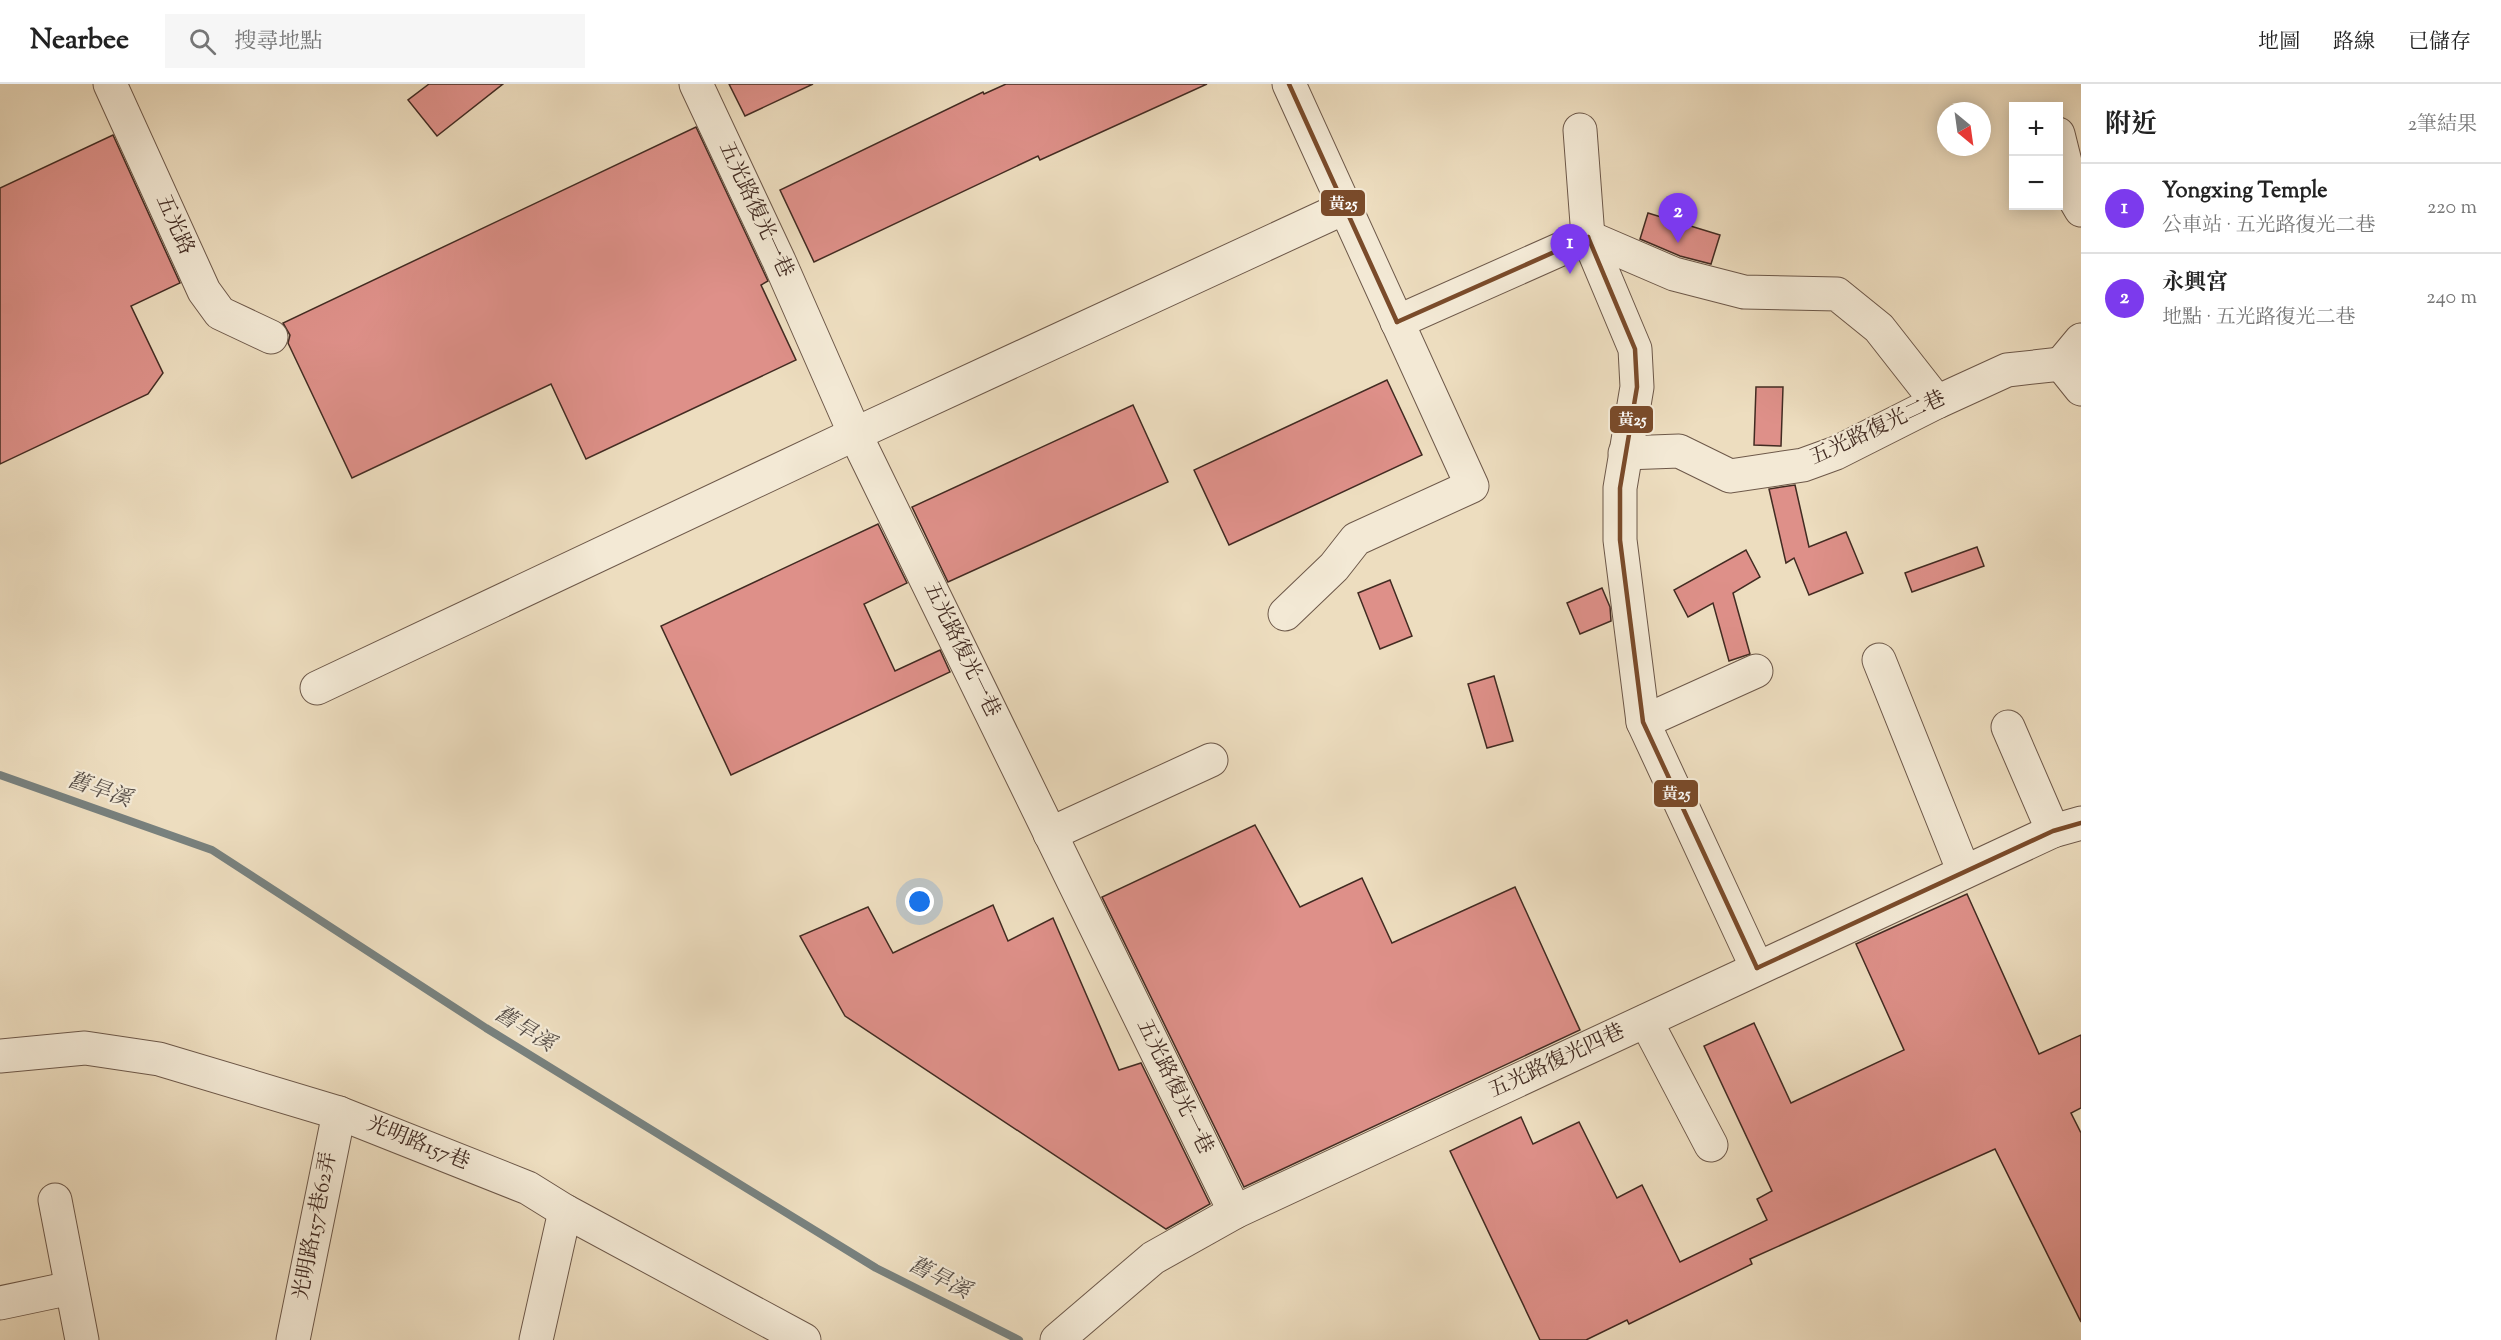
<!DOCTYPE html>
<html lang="zh-TW">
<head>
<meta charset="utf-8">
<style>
  body { margin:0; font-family:"Sorts Mill Goudy","Noto Serif TC",serif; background:#f6f6f6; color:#222 }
  .controls { position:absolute; right:18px; top:18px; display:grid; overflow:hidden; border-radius:0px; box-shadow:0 3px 15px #0003 }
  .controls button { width:54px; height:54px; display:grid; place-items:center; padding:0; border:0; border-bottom:2px solid #e0e0e0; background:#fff; color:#222; font:30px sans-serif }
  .compass { position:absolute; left:1937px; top:18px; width:54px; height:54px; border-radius:50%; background:#fff; box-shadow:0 3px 15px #0003; rotate:151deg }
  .you { position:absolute; left:920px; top:818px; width:21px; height:21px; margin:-15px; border:4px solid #fff; border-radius:50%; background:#1a73e8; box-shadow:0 0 0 9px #1a73e833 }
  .badge { display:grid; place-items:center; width:39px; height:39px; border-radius:50%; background:#7c3aed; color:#fff; font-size:20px; font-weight:700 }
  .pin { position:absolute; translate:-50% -50px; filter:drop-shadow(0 2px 3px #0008) }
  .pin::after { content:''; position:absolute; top:32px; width:21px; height:18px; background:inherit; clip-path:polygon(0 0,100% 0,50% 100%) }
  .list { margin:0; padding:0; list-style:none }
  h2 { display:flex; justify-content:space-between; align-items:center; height:78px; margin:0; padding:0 24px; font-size:26px }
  h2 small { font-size:20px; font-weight:400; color:#767676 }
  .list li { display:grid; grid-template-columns:39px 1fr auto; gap:18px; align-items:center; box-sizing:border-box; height:90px; padding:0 24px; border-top:2px solid #e0e0e0 }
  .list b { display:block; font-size:22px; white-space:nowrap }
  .list p { margin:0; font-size:20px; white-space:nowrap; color:#767676 }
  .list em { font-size:20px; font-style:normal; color:#767676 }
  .icon { flex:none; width:33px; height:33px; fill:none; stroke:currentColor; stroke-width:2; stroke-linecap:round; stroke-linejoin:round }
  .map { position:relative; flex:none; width:2081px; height:1256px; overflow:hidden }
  header { display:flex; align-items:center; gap:36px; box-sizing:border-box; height:84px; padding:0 30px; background:#fff; border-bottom:2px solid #e0e0e0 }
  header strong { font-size:28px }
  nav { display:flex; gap:33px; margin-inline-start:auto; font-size:21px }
  .search { width:420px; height:54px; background:#f6f6f6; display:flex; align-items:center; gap:15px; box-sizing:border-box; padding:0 21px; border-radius:0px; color:#767676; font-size:22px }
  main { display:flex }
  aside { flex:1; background:#fff }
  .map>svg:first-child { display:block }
</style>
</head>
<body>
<header>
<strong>Nearbee</strong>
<div class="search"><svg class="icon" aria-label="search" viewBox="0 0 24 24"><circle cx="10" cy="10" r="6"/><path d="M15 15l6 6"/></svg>搜尋地點</div>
<nav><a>地圖</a><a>路線</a><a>已儲存</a></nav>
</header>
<main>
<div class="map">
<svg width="2081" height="1256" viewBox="0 0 2081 1256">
  <rect width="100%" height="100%" fill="#edddbf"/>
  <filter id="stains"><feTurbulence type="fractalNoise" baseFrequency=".00333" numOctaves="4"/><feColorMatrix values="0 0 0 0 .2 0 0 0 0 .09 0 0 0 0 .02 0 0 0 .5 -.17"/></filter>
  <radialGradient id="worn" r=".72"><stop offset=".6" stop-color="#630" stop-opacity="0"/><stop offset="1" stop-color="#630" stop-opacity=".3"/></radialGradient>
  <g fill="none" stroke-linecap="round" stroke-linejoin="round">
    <polyline stroke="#78817e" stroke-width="8" points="0,691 212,766 486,944 876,1184 1019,1256"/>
  </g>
  <g fill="#de9089" stroke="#422b22" stroke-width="1.5">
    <polygon points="429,0 503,0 437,52 408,16"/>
    <polygon points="729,0 813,0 745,32"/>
    <polygon points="1006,0 1207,0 1040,76 1038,72 814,178 780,106 983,8 984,10"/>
    <polygon points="696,43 768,197 761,201 796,276 586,375 551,300 352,394 288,259 290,251 283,239"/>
    <polygon points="113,51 180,199 131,222 163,289 148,310 0,380 0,104"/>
    <polygon points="1648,129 1720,151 1711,180 1680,172 1640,155"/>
    <polygon points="1387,296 1422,371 1229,461 1194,386"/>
    <polygon points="1756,303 1783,303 1781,362 1754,361"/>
    <polygon points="1133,321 1168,398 948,498 912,423"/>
    <polygon points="1795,401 1809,463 1846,448 1863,489 1809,511 1794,474 1786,479 1769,405"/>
    <polygon points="878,440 907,499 864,520 895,587 940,566 950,588 731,691 661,542"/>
    <polygon points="1977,463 1984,482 1912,508 1905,489"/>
    <polygon points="1746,466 1760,493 1733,509 1750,570 1729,577 1713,519 1688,533 1674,506"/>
    <polygon points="1390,496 1412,552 1380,565 1358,509"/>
    <polygon points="1602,504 1610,523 1611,537 1580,550 1567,519"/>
    <polygon points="1494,592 1513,657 1487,664 1468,600"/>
    <polygon points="1255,741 1300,823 1362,794 1392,859 1515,803 1580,946 1244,1103 1102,813"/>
    <polygon points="1967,810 2039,970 2081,951 2081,1024 2071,1029 2081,1049 2081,1238 1995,1065 1750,1175 1752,1180 1629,1240 1627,1236 1586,1256 1540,1256 1450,1067 1521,1033 1533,1060 1579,1038 1617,1114 1642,1101 1680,1178 1767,1136 1757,1115 1772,1107 1704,962 1754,939 1791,1019 1904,966 1856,860"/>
    <polygon points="993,821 1008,857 1053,834 1119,986 1141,979 1210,1120 1166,1145 845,932 800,852 868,823 893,869"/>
  </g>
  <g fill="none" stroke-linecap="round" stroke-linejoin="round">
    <defs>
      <g id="minor">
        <polyline points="110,0 204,207 220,229 271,253"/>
        <polyline points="696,0 779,177 855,350 1235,1128"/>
        <polyline points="1580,46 1588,153 1635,265 1637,303 1620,404 1620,456 1643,638 1757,884"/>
        <polyline points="2058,50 2074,114 2081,126"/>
        <polyline points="1588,153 1674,190 1744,208 1837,210 1879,244 1937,318"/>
        <polyline points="1397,238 1588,153"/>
        <polyline points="2061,280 2081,305"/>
        <polyline points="2061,280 2081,256"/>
        <polyline points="1625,369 1679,367 1730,392 1803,381 1836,369 1937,318 2007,286 2061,280"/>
        <polyline points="1285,530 1334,483 1356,455 1472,402 1289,0"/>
        <polyline points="1879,576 1964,788"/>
        <polyline points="317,604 855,350 1346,123"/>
        <polyline points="1643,638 1756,587"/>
        <polyline points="2008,643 2053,747"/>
        <polyline points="1050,750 1211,676"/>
        <polyline points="1646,937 1711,1061"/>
        <polyline points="0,972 85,964 159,975 339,1029 528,1104 565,1127 804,1256"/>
        <polyline points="55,1116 82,1256"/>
        <polyline points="0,1219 71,1204"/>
        <polyline points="293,1256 339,1029"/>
        <polyline points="536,1256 565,1127"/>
        <polyline points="1057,1256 1153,1174 1235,1128 2053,747 2081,739"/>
      </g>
    </defs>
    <use href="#minor" stroke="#6d5849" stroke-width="35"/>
    <use href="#minor" stroke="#f3e9d5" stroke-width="33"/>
    <defs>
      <g id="bus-1">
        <polyline points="1289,0 1397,238"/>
        <polyline points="1588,153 1635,265 1637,303 1620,404 1620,456 1643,638 1757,884"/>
        <polyline points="1397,238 1588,153"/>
        <polyline points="1757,884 2053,747 2081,739"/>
      </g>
    </defs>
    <use href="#bus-1" stroke="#f3e9d5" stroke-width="9"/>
    <use href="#bus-1" stroke="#7a4b2a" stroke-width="4.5"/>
  </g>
  <g text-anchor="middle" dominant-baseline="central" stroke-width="4.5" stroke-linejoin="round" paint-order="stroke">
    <g font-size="21" fill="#422b22" stroke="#f3e9d5">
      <text transform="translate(755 126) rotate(65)">五光路復光一巷</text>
      <text transform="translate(174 141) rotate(66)">五光路</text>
      <text transform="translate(1878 345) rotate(-25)">五光路復光二巷</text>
      <text transform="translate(961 566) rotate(64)">五光路復光一巷</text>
      <text transform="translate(1557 978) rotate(-25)">五光路復光四巷</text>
      <text transform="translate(1174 1003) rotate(64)">五光路復光一巷</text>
      <text transform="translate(418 1060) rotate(22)">光明路157巷</text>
      <text transform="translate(316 1142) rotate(-79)">光明路157巷62弄</text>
    </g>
    <g font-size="22" font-style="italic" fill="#584f48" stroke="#f3e9d5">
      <text transform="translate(99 707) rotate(19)">舊旱溪</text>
      <text transform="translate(524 946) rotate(32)">舊旱溪</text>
      <text transform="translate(939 1195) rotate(27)">舊旱溪</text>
    </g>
  </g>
  <g stroke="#f3e9d5" stroke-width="2">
    <rect x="1320" y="105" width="46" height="28" rx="6" fill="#7a4b2a"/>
    <rect x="1609" y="321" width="45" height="29" rx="6" fill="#7a4b2a"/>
    <rect x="1653" y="695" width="46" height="29" rx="6" fill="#7a4b2a"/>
  </g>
  <g font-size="16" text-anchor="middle" font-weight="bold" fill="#fff">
    <text x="1343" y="125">黃25</text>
    <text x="1632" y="341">黃25</text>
    <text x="1676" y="715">黃25</text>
  </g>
  <rect width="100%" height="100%" filter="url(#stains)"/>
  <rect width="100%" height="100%" fill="url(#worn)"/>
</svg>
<div class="controls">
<button>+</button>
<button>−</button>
</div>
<svg class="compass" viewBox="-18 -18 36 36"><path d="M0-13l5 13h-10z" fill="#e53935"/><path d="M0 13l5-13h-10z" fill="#767676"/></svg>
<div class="you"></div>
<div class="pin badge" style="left:1570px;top:190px">1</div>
<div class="pin badge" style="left:1678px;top:159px">2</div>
</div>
<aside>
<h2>附近<small>2筆結果</small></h2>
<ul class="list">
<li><span class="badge">1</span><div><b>Yongxing Temple</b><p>公車站 · 五光路復光二巷</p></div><em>220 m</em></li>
<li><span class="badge">2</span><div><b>永興宮</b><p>地點 · 五光路復光二巷</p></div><em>240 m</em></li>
</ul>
</aside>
</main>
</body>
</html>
